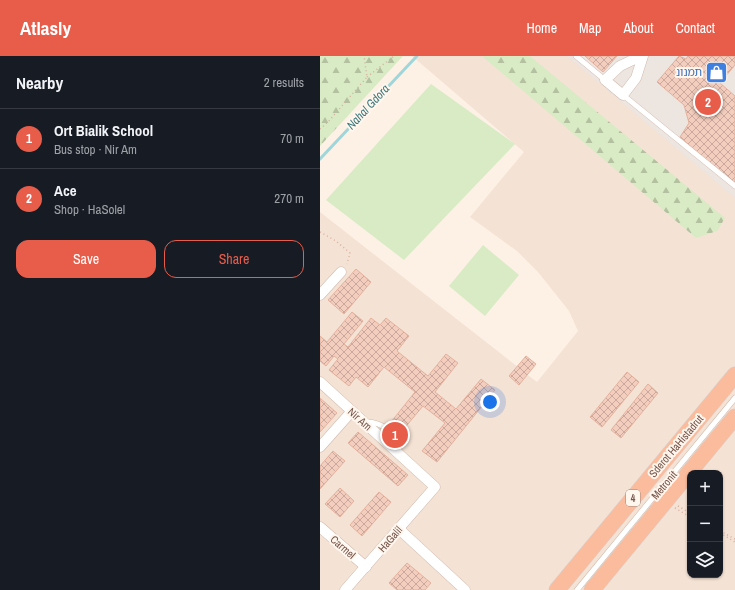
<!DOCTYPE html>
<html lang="en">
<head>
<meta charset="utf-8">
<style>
  body { margin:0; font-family:"Archivo Narrow","Noto Sans Hebrew",sans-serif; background:#242831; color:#f1f3f6 }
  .controls { position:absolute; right:12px; bottom:12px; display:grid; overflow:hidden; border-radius:8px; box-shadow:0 1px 3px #0004 }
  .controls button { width:36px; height:36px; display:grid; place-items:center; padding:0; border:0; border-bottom:1px solid #363941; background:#171b24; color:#f1f3f6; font:20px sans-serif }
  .you { position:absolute; left:170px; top:346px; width:14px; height:14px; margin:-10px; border:3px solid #fff; border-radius:50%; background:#1a73e8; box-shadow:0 0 0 6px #1a73e833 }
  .badge { display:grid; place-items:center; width:26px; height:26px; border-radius:50%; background:#e85c4a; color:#fff; font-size:13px; font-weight:700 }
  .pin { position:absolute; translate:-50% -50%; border:2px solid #fff; box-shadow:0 1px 4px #0006 }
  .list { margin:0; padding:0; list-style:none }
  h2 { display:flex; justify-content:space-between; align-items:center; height:52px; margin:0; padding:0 16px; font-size:17px }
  h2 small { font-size:13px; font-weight:400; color:#9ea1a6 }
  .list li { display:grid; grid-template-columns:26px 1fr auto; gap:12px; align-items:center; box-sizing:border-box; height:60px; padding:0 16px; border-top:1px solid #363941 }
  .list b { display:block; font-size:15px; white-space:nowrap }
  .list p { margin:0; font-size:13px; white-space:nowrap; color:#9ea1a6 }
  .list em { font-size:13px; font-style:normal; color:#9ea1a6 }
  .actions { display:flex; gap:8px; padding:12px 16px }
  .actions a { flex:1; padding:9px 0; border:1px solid #e85c4a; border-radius:12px; text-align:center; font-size:14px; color:#e85c4a }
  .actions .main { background:#e85c4a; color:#fff }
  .icon { flex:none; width:22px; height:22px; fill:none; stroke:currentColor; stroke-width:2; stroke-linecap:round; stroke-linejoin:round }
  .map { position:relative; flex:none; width:415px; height:534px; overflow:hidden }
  header { display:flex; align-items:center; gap:24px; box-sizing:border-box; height:56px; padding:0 20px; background:#e85c4a; color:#fff }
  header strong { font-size:19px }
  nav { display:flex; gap:22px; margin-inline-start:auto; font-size:14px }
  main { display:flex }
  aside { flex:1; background:#171b24 }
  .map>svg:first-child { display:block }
</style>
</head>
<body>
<header>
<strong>Atlasly</strong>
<nav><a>Home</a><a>Map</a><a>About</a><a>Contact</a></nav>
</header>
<main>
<aside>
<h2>Nearby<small>2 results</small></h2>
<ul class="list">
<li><span class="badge">1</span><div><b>Ort Bialik School</b><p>Bus stop · Nir Am</p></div><em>70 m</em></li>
<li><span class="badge">2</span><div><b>Ace</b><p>Shop · HaSolel</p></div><em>270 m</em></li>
</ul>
<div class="actions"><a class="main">Save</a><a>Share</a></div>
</aside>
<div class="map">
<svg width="415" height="534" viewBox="0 0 415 534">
  <defs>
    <pattern id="forest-firs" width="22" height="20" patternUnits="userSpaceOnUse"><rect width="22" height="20" fill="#d8ebc4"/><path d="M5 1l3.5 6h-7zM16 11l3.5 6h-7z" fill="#b4c1a1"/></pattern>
    <pattern id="building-cross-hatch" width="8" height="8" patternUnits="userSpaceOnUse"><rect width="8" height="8" fill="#f3cdbd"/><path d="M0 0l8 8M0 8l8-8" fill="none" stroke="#caa99c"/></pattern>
  </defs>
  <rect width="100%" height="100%" fill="#fdf1e6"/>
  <path fill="#f4e2d4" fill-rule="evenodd" d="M 92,0 L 415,0 L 415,534 L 0,534 L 0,156 L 217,326 L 258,275 L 249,255 L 218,216 L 197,195 L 150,161 L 204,96 ZM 370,417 L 400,417 L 400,519 L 370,519 Z"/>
  <polygon fill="#ede5e0" points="247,0 415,0 415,142"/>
  <g fill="url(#forest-firs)">
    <polygon points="0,0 83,0 0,90"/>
    <polygon points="162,0 210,0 405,162 397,175 376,182"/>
  </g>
  <g fill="#d8ebc4">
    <polygon points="111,28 195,88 84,204 6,144"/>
    <polygon points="163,189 199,219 165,260 129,230"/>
  </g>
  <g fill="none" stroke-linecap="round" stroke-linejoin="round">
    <polyline stroke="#a0d6d9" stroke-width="3" points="0,103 97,0"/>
  </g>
  <g fill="url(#building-cross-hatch)" stroke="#e5b19d">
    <polygon points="265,0 297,0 283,16"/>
    <polygon points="359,0 366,3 368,0 415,0 415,9 400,27 415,40 415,125 413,127 360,81 369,67 364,49 337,26"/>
    <polygon points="36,213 51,226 24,258 8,244"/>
    <polygon points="32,256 43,265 24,288 28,291 51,262 60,269 66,262 89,280 77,295 108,320 126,298 138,307 115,336 136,353 161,323 175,334 117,406 102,395 125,367 103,350 82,375 71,366 95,336 64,311 48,331 36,321 29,330 9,314 18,303 14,300 6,310 0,305 0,280 7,286"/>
    <polygon points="206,300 216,308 199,329 189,320"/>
    <polygon points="307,316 319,326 282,371 270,361"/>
    <polygon points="328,328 338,337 301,382 291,374"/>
    <polygon points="0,342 17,357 0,376"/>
    <polygon points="38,376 88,419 78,430 28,387"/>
    <polygon points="13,395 25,405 0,433 0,410"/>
    <polygon points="20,432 34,445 20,461 5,448"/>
    <polygon points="59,436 71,446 42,480 30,469"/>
    <polygon points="87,507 111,527 105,534 77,534 69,527"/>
  </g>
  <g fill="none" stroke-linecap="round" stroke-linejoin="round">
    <defs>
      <g id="service">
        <polyline points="256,0 285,24"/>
        <polyline points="303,39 415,130"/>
        <path d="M 44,366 C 62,365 79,378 78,396"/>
        <polyline points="257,534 415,342"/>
      </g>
      <g id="minor">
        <polyline points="321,0 300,10 285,24 303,39 316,22 323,0"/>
        <polyline points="0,239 21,216"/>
        <polyline points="0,326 115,431 25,534"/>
        <polyline points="0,391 32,355"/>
        <polyline points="0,471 46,511"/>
        <polyline points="79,473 145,534"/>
      </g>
      <g id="trunk">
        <polyline points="237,534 415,319"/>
        <polyline points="272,534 415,361"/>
      </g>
    </defs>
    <use href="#service" stroke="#d1baae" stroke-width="6"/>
    <use href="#minor" stroke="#d1baae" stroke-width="11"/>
    <use href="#trunk" stroke="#d9cfcc" stroke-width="17"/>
    <g stroke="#d8b0a0" stroke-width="1.5" stroke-dasharray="1 3" stroke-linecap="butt">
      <polyline points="47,21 74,0"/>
      <polyline points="0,73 8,66 47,21 44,0"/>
      <polyline points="0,176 16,185 30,197 27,208"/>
      <polyline points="358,450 370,457"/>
      <polyline points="355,452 370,461"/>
      <polyline points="400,475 415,483"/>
      <polyline points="400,477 415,486"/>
    </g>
    <use href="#service" stroke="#fff" stroke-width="5"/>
    <use href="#minor" stroke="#fff" stroke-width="10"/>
    <use href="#trunk" stroke="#fabc9d" stroke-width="16"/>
  </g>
  <defs>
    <symbol id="shop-square" viewBox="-11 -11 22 22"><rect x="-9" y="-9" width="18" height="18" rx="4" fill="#3f7fe0" stroke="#fff6ed"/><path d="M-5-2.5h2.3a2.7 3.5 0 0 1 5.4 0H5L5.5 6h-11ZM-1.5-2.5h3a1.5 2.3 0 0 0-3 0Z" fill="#fff"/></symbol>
  </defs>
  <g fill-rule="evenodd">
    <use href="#shop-square" x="384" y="4" width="25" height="25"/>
  </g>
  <g text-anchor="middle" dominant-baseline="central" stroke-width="4" stroke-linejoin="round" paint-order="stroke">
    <rect fill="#fff6ed" stroke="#a0857b" stroke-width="1" x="306" y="434" width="14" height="16" rx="3"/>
    <g font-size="10" font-weight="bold" fill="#77554a">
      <text x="313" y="442">4</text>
    </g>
    <g font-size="11" fill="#366cbe" stroke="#fff6ed" text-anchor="end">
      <text x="382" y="16">תמנונ</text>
    </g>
    <g font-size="11" fill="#77554a" stroke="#fff6ed">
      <text transform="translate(40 363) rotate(42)">Nir Am</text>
      <text transform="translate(356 390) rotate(-50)">Sderot HaHistadrut</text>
      <text transform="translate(344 429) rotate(-50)">Metronit</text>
      <text transform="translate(70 483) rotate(-49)">HaGalil</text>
      <text transform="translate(23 491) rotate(41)">Carmel</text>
    </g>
    <g font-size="12" font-style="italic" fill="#3d787c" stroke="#fff6ed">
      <text transform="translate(48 51) rotate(-47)">Nahal Gdora</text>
    </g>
  </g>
</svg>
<div class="controls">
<button>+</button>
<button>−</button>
<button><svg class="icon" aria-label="layers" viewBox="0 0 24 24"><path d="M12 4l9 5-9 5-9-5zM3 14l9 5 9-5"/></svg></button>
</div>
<div class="you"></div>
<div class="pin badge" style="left:75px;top:379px">1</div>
<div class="pin badge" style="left:388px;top:46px">2</div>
</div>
</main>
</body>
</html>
